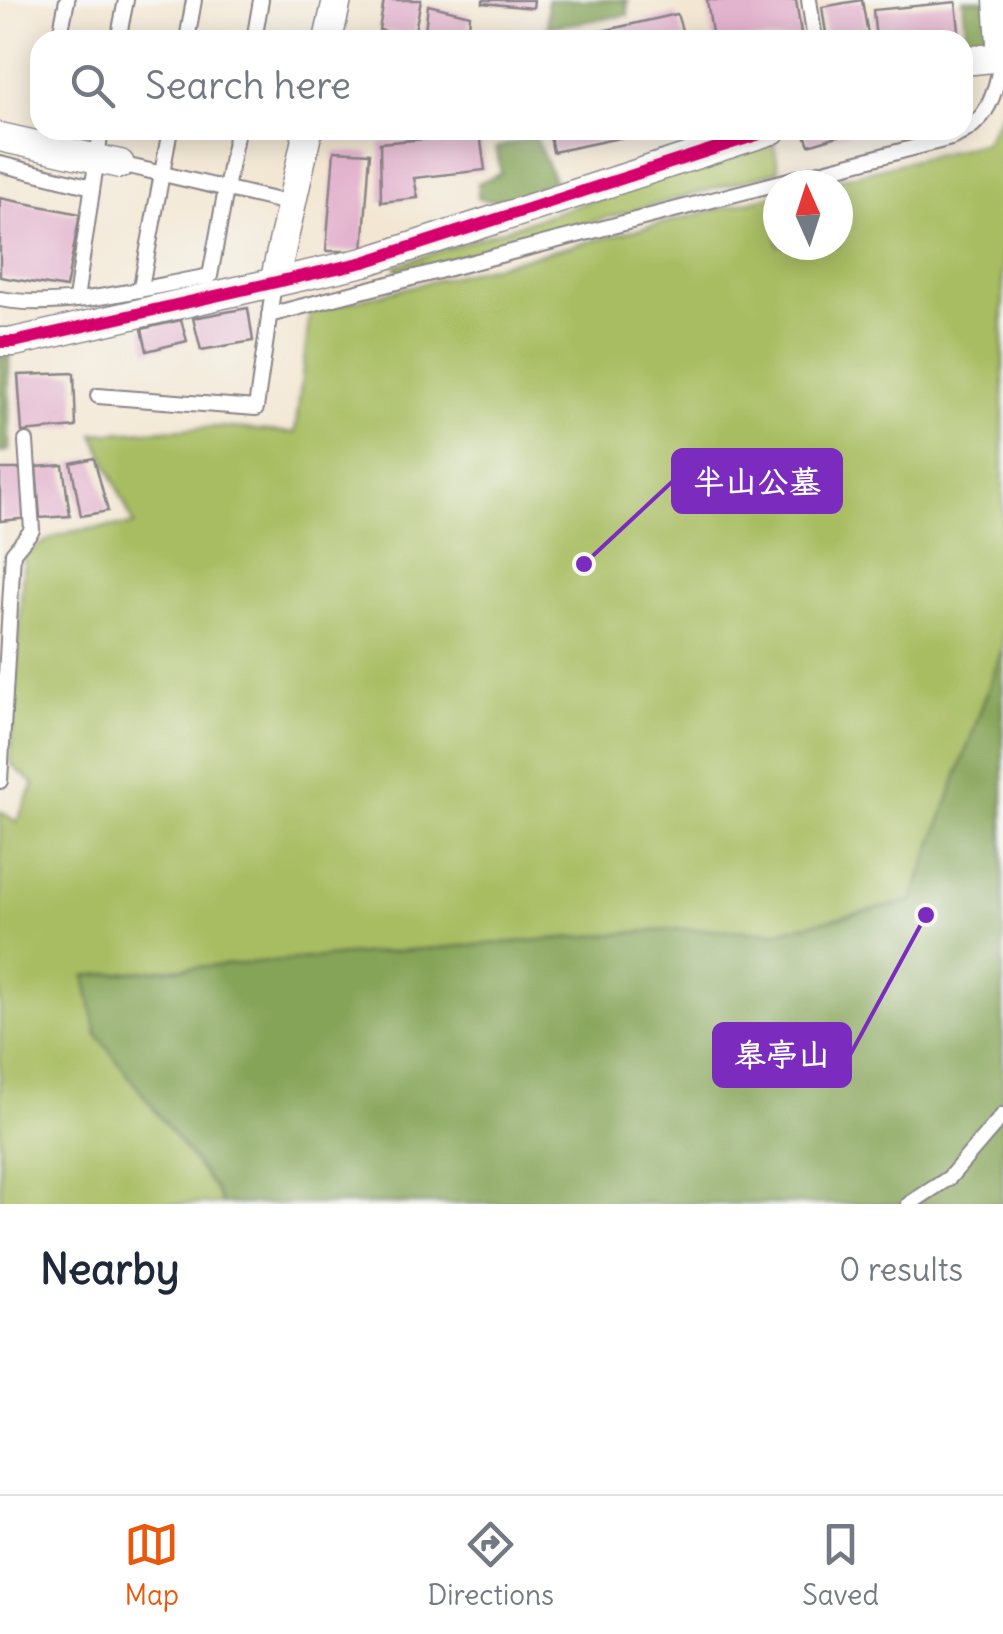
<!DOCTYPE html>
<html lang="en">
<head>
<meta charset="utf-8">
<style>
  body { margin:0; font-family:Delius,"LXGW WenKai TC",sans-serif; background:#f2f2f3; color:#1f2937 }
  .compass { position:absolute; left:763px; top:170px; width:90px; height:90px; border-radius:50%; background:#fff; box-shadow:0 5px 25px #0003; rotate:357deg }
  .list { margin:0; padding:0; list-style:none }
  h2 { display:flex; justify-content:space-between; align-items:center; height:130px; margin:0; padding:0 40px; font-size:42px }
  h2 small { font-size:32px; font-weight:400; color:#747a83 }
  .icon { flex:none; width:55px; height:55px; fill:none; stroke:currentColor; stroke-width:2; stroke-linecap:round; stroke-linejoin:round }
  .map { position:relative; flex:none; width:1003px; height:1204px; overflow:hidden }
  .search { position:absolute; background:#fff; box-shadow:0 5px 25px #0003; left:30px; right:30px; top:30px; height:110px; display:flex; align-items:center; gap:25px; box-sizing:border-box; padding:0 35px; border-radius:30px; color:#747a83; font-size:38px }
  .sheet { height:290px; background:#fff }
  nav { display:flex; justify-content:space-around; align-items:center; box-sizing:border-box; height:140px; border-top:2px solid #e0e1e3; background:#fff; font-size:28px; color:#747a83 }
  nav a { display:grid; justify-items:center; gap:5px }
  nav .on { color:#ea580c }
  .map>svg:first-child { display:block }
</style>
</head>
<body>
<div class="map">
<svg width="1003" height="1204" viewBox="0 0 1003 1204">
  <rect width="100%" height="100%" fill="#f6f6f2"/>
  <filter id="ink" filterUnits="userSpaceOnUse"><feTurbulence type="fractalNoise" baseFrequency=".01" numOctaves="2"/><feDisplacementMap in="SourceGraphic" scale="20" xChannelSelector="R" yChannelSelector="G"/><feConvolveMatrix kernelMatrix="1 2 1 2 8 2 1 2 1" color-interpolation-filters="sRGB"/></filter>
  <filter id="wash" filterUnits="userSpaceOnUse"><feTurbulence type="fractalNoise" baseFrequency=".0048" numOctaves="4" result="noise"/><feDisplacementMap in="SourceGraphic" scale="40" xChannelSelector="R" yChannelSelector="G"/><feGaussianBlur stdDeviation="2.25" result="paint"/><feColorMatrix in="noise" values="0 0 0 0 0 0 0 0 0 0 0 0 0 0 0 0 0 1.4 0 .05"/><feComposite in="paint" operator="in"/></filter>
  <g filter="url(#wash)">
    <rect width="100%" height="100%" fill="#f3e7d3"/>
    <g fill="#a8bd62" stroke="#65704e" stroke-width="2.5">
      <path d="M 1003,110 L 1003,648 L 912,901 L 775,932 L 679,929 L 86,976 L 97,1034 L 215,1189 L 222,1204 L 0,1204 L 0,811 L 17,822 L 34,784 L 10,763 L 24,556 C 61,526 90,529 134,525 L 94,434 L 219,427 L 295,433 L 310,312 L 778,194 L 778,245 L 838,245 L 838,185 L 815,185 L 985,142 Z"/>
      <polygon points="773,140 779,171 400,274 395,266"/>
    </g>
    <g fill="#86a458" stroke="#54634a" stroke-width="2.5">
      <polygon points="547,0 627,0 628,15 548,27"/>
      <polygon points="963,0 986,0 989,25 983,42 967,48"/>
      <path d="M 535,137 L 554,180 C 530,191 504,207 478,198 L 478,183 L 501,173 L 496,148 Z"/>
      <polygon points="0,356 9,356 9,450 0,453"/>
      <polygon points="1003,648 1003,1204 222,1204 215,1189 97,1034 85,976 679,929 775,932 912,901"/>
    </g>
    <g id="blocks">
      <g fill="#e3b4ce">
        <polygon points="384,0 421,0 414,36 379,30"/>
        <polygon points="483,0 534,0 533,8 483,3"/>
        <polygon points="707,0 796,0 802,40 713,40"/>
        <polygon points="862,0 869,40 827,40 822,7"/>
        <polygon points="956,2 960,40 876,40 873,10"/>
        <polygon points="428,5 470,15 468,40 424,39"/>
        <polygon points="677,14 685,40 571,40 571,38"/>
        <polygon points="549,130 648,130 648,132 553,152"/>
        <polygon points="803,130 854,130 854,131 809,145"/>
        <polygon points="480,134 485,170 414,178 418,198 381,202 380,143"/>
        <polygon points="334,151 370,153 363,251 326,251"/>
        <polygon points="0,198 80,214 66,288 0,277"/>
        <polygon points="248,308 253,341 201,350 193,318"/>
        <polygon points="181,320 187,341 147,351 142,329"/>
        <polygon points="74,373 76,427 22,432 18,375"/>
        <polygon points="94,458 108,511 81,516 71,463"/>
        <polygon points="63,465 70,516 40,518 36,467"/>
        <polygon points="0,469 26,469 30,518 0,521"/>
      </g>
    </g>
  </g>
  <g filter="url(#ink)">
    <use href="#blocks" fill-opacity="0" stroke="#8a8487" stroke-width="2.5"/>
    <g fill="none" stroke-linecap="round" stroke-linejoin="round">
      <defs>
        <g id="lane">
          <polyline points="809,0 815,40"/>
          <polyline points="59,40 67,0"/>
          <polyline points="118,40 126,0"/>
          <polyline points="187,40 194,0"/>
          <polyline points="254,40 261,0"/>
          <polyline points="0,164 92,187"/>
          <polyline points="120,164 292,204"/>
          <polyline points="141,287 170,130"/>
          <path d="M 0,299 C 64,311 146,287 210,276 L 237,130"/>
          <polyline points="76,299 101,130"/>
          <path d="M 269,315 L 951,138 C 989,123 995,94 1002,57"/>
          <polyline points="98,396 256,408 274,283"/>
          <polyline points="0,781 13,553 32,530 26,441"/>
          <polyline points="909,1204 949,1178 1003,1115"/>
        </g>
        <g id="street">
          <polyline points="998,0 1002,57"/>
          <polyline points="328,40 337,0"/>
          <polyline points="963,61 1003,57"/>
          <polyline points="0,137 120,164"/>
          <polyline points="274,283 308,130"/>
          <polyline points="0,342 14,342 364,262 772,130"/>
        </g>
      </defs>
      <use href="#lane" stroke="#8a8487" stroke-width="18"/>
      <use href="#street" stroke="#8a8487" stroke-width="31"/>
      <use href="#lane" stroke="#fff" stroke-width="14"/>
      <use href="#street" stroke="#fff" stroke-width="28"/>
      <defs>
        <polyline id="cycleway" points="0,342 14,342 364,262 772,130"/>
      </defs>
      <use href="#cycleway" stroke="#f6f6f2" stroke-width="19"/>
      <use href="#cycleway" stroke="#d6006c" stroke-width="12"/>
    </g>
  </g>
  <path fill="none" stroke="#7b2cbf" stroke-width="4" d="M584 564L673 481M926 915L850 1055"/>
  <g fill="#7b2cbf" stroke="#f6f6f2" stroke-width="4">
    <circle cx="584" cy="564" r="10"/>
    <circle cx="926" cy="915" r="10"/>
  </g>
  <g fill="#7b2cbf" stroke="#7b2cbf" stroke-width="4">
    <rect x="673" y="450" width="168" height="62" rx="10"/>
    <rect x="714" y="1024" width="136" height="62" rx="10"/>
  </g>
  <g font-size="32" text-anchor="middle" font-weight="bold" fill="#fff">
    <text x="757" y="493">半山公墓</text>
    <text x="782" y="1066">皋亭山</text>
  </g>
</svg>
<svg class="compass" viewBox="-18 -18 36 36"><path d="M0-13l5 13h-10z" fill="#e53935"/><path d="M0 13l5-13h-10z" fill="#747a83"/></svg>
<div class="search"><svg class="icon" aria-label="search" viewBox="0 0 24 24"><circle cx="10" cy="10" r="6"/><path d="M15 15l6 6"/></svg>Search here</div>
</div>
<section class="sheet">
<h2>Nearby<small>0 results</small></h2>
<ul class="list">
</ul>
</section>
<nav>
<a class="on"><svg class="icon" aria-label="map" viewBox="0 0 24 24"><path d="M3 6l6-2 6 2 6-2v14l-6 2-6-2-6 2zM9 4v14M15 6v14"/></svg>Map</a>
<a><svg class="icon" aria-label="directions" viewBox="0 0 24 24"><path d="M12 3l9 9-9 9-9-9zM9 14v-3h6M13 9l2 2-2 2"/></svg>Directions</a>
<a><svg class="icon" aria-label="saved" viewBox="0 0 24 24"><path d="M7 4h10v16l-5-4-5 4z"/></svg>Saved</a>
</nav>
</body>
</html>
